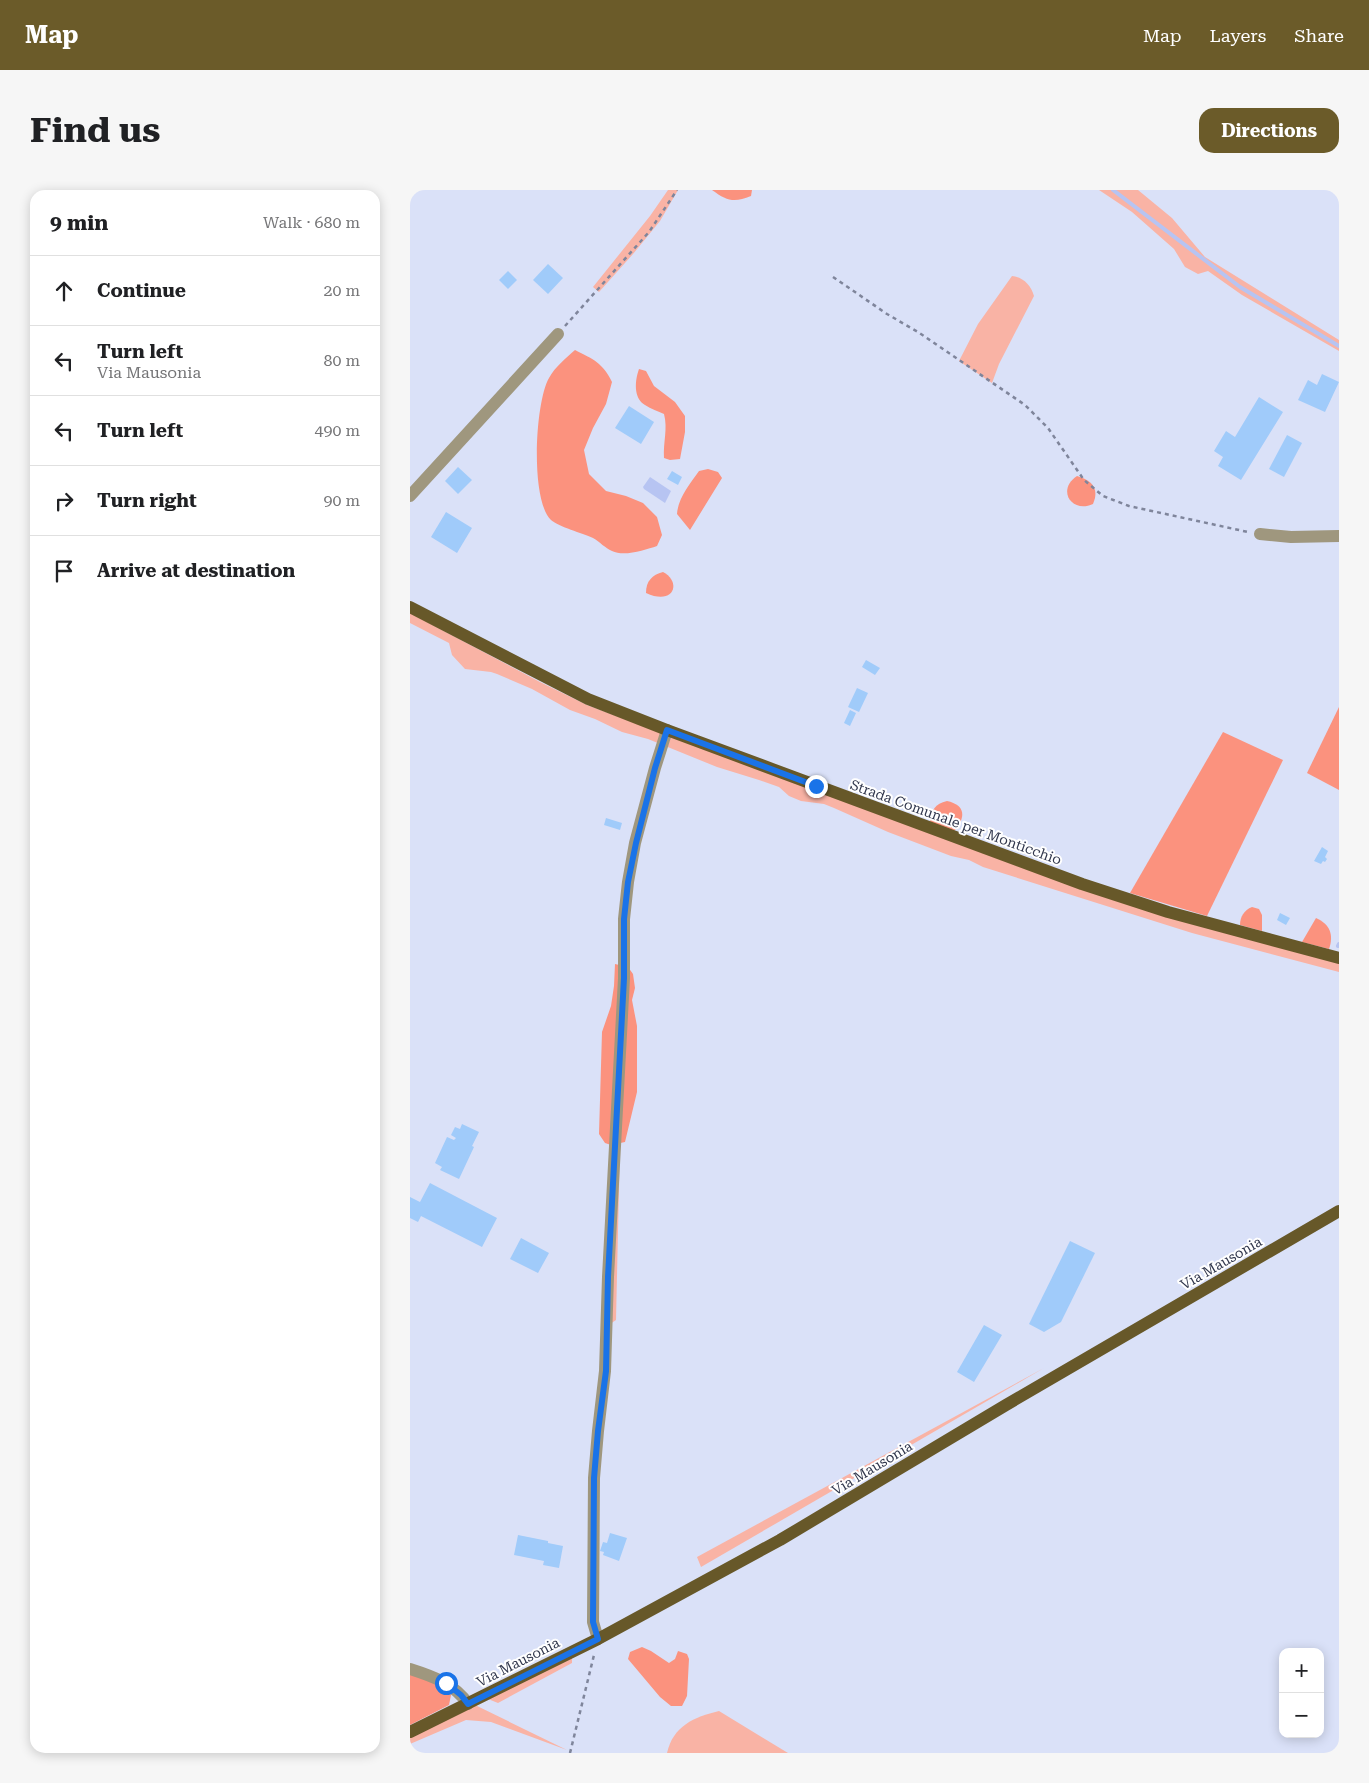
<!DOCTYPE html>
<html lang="en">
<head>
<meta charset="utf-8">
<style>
  body { margin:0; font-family:"Roboto Serif",serif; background:#f6f6f6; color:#202124 }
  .controls { position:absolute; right:15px; bottom:15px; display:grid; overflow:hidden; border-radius:10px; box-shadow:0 2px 12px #0003 }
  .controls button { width:45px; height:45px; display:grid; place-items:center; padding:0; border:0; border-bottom:1px solid #e0e0e0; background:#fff; color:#202124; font:25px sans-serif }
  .stop { position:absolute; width:15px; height:15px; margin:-11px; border:4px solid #1a73e8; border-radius:50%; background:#fff }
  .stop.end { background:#1a73e8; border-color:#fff; box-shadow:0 1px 5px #0008 }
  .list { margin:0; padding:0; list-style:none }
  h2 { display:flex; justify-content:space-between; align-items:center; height:65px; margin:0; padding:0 20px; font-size:21px }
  h2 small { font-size:16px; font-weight:400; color:#757577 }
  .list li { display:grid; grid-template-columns:32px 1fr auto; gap:15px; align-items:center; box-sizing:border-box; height:70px; padding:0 20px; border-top:1px solid #e0e0e0 }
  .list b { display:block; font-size:19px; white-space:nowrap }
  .list p { margin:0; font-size:16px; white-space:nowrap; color:#757577 }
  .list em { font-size:16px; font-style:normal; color:#757577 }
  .icon { flex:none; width:28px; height:28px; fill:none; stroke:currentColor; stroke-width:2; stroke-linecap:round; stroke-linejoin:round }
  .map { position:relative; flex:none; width:929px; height:1563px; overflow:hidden; border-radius:15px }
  header { display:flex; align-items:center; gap:30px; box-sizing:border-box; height:70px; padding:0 25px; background:#6b5b29; color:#fff }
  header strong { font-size:24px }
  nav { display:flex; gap:28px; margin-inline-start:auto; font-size:18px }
  .intro { display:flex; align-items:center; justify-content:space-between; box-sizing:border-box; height:120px; padding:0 30px }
  h1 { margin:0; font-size:35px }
  .button { padding:12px 22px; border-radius:15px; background:#6b5b29; color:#fff; font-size:18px; font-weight:700 }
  main { display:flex; gap:30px; padding:0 30px }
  aside { flex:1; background:#fff; border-radius:15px; box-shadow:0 2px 12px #0003 }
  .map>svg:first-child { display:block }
</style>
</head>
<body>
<header>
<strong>Map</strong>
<nav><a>Map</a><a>Layers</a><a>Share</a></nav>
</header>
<div class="intro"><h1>Find us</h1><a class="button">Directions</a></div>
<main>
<aside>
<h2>9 min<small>Walk · 680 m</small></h2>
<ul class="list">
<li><svg class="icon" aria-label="ahead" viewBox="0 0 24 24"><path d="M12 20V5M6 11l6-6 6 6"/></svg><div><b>Continue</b></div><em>20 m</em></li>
<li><svg class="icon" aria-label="left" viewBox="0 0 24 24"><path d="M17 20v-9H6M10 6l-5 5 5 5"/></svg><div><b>Turn left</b><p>Via Mausonia</p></div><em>80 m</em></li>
<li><svg class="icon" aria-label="left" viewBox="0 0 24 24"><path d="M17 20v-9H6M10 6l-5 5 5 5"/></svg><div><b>Turn left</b></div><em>490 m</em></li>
<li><svg class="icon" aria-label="right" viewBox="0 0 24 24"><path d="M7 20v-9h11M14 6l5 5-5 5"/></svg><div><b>Turn right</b></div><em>90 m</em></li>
<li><svg class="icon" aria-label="arrive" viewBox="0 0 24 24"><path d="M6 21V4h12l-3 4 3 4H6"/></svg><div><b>Arrive at destination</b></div></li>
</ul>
</aside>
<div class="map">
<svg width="929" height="1563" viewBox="0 0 929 1563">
  <rect width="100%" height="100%" fill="#dae1f8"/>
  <g fill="#f9b3a5">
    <polygon points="258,0 268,0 250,31 223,64 189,102 183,97 240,26"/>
    <polygon points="689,0 728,0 762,28 795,67 929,150 929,161 832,105 798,81 788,84 775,77 764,59 722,22"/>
    <path d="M 602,86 C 613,87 621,95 624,106 L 589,174 L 582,193 L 549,171 L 568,134 Z"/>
    <polygon points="0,423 130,492 177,515 608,676 929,772 929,782 782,743 573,677 559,670 541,666 478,642 424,618 414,614 391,611 379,606 369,597 349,590 307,577 238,549 212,542 185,529 160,520 122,499 87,484 81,482 55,479 42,465 39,453 0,433"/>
    <polygon points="210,953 206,1130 200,1134"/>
    <polygon points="634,1178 291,1377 287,1367"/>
    <polygon points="162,1467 162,1473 88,1513 78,1509"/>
    <polygon points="65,1515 157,1560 81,1532 56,1530 0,1554 0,1546"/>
    <path d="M 309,1521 L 378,1563 L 257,1563 C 263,1536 284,1527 309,1521 Z"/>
  </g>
  <g fill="#fb927e">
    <path d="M 302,0 L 342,0 L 341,6 C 324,13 317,11 302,0 Z"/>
    <path d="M 165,160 C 183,169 193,173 202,192 L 196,214 L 183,238 L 174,260 L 179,284 L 196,301 L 216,306 L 233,313 L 247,327 L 252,345 L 247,356 C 235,360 214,367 202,361 C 195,358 190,352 183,348 C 172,343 149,337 141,330 C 120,310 125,212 139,188 C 145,177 156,168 165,160 Z"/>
    <path d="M 229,179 L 236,181 L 244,196 L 265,212 L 275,226 L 275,242 L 270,269 L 260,270 L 254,268 C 253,252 258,239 254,224 C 248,221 241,219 235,215 C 223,208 225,190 229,179 Z"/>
    <path d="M 298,279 L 308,282 L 312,288 L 280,340 L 267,324 C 268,308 280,294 289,281 Z"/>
    <path d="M 667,286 C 681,290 690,298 683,314 C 662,324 646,300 667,286 Z"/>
    <path d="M 253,382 C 272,392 264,416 236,403 C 236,391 242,385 253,382 Z"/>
    <polygon points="929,517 929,600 897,583"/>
    <polygon points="813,542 873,570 797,726 720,703"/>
    <path d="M 537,611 C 556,615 556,628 544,641 L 520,632 C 521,620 525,614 537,611 Z"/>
    <path d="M 842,717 L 849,719 L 852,725 L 852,741 L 830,735 C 830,727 834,720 842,717 Z"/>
    <path d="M 906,728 C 920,734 924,745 919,759 L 892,752 Z"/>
    <polygon points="205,774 218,777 223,784 225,798 222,810 227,836 227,902 215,952 201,955 195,953 189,944 192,842 201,816 204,796"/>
    <polygon points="232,1457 241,1461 259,1473 265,1469 268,1461 277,1464 279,1469 277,1506 272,1516 261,1516 250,1507 218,1469 220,1462"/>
    <polygon points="0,1483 36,1496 41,1505 39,1515 0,1535"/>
  </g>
  <polygon fill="#b7c4f2" points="240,287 261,301 255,313 234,299 233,297"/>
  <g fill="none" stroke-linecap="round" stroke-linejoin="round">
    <g stroke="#b7c4f2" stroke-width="4">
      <polyline points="703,0 830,97 929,156"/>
      <polyline points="928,756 929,754"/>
    </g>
  </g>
  <g fill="#a0cbfa">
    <polygon points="138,74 153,88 138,104 123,90"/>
    <polygon points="98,81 107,90 98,99 89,90"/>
    <polygon points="912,184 929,192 915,222 888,210 898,190 907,195"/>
    <polygon points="849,207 873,222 831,290 808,276 813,267 804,261 816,241 825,247"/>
    <polygon points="219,216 244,232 231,254 205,238"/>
    <polygon points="877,245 892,253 874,287 859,279"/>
    <polygon points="48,277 62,290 48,304 35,291"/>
    <polygon points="262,281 272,287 268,295 257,289"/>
    <polygon points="36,322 62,338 47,363 21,347"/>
    <polygon points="456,470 470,478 465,485 452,477"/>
    <polygon points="447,498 458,503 449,522 438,517"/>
    <polygon points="440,520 446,523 440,536 434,533"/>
    <polygon points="196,628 212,633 210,640 194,635"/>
    <polygon points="912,657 918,661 915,667 917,669 915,672 913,671 911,674 904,671"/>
    <polygon points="870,723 880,728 876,735 867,730"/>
    <polygon points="52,934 69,942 62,956 64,957 49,989 30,980 32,977 25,973 37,947 44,950 46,948 41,945 45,937 50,939"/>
    <polygon points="20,993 87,1028 72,1057 11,1026 8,1032 0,1028 0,1007 10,1012"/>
    <polygon points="111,1048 139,1063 128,1083 100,1069"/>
    <polygon points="660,1051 685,1063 651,1132 634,1142 619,1134"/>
    <polygon points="574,1135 592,1145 564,1192 547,1182"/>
    <polygon points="200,1343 217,1348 209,1371 193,1365 194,1362 190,1361 193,1352 197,1353"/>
    <polygon points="108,1345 138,1351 138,1353 153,1356 149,1378 133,1375 134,1371 104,1365"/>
  </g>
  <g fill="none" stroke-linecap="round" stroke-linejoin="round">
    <g stroke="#7f859b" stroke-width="2.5" stroke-dasharray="4 4" stroke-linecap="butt">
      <polyline points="423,87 477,124 508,142 615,215 638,238 674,290 693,306 719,316 838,342"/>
      <polyline points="155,136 239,42 267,0"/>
      <polyline points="160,1563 184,1465"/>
    </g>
    <g stroke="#9f977e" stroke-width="12">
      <polyline points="0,306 148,144"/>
      <polyline points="850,344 881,347 929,346"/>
      <polyline points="188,1449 183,1432 184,1288 188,1241 195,1181 198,1087 214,788 214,729 218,692 225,653 245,578 257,540"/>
      <path d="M 0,1479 C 22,1486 45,1494 58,1514"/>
    </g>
    <g stroke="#675829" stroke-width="12">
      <polyline points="0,417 178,509 257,540 672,694 758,722 929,768"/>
      <polyline points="0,1542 188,1449 370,1350 596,1215 929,1021"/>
    </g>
  </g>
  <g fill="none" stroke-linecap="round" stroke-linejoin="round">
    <polyline stroke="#1a73e8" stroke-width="6" points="36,1493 51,1505 58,1514 188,1449 183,1432 184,1288 188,1241 196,1181 198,1087 214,788 214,729 218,692 226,653 245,578 257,540 406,596"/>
  </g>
  <g text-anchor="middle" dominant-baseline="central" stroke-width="4" stroke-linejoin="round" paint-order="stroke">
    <g font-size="14" fill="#31374d" stroke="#fff">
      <text transform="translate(546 632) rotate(20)">Strada Comunale per Monticchio</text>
      <text transform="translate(811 1073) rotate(-30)">Via Mausonia</text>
      <text transform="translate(462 1278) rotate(-31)">Via Mausonia</text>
      <text transform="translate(108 1472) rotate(-27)">Via Mausonia</text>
    </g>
  </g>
</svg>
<div class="controls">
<button>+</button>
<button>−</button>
</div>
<div class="stop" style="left:36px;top:1493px"></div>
<div class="stop end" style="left:406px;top:596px"></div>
</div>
</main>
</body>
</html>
